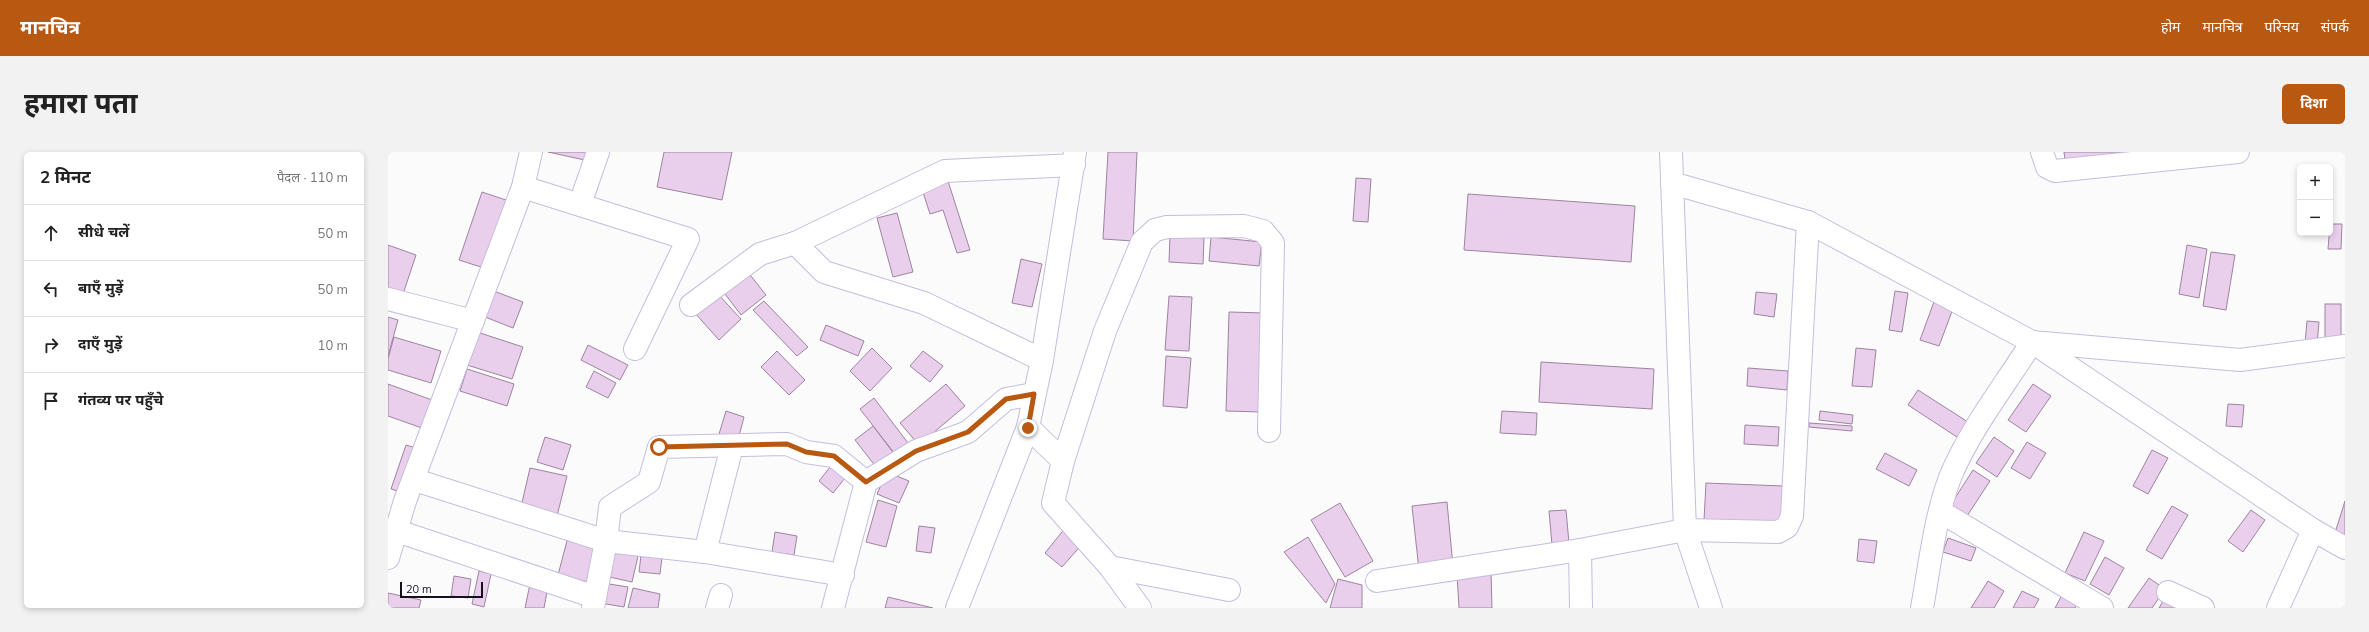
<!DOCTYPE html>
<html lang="hi">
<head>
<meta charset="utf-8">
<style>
  body { margin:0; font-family:Mulish,"Noto Sans Devanagari",sans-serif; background:#f2f2f2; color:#222 }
  .controls { position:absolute; right:12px; top:12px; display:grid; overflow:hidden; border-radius:6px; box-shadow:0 2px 6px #0003 }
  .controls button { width:36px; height:36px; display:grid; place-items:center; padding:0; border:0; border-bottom:1px solid #e0e0e0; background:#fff; color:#222; font:20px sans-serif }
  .scale { position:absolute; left:12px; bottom:10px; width:83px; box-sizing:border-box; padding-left:4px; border:2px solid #15101c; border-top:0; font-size:11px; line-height:14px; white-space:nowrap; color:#15101c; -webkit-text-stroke:3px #fbfbfb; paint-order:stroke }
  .stop { position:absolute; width:12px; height:12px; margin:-9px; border:3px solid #b85811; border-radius:50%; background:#fff }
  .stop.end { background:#b85811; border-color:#fff; box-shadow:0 1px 4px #0008 }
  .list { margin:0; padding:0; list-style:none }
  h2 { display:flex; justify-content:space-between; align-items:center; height:52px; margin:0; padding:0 16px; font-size:17px }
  h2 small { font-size:13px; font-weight:400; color:#767676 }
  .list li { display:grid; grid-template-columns:26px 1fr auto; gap:12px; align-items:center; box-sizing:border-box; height:56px; padding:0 16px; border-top:1px solid #e0e0e0 }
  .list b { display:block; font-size:15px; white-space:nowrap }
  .list em { font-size:13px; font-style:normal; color:#767676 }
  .icon { flex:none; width:22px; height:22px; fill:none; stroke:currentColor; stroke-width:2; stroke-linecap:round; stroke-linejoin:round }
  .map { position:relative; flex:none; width:1957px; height:456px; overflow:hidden; border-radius:6px }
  header { display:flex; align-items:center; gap:24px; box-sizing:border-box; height:56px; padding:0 20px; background:#b85811; color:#fff }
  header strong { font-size:19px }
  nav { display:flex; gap:22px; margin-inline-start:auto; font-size:14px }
  .intro { display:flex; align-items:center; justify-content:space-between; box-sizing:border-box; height:96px; padding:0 24px }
  h1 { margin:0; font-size:28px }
  .button { padding:10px 18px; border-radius:6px; background:#b85811; color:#fff; font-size:14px; font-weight:700 }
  main { display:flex; gap:24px; padding:0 24px }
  aside { flex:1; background:#fff; border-radius:6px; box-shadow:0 2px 6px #0003 }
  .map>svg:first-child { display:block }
</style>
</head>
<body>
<header>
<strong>मानचित्र</strong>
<nav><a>होम</a><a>मानचित्र</a><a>परिचय</a><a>संपर्क</a></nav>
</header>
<div class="intro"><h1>हमारा पता</h1><a class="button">दिशा</a></div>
<main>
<aside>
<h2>2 मिनट<small>पैदल · 110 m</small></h2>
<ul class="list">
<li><svg class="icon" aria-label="ahead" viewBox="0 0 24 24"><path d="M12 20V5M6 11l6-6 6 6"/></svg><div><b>सीधे चलें</b></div><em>50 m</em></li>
<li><svg class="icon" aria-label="left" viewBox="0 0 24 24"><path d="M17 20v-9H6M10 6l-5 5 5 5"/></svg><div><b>बाएँ मुड़ें</b></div><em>50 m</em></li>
<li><svg class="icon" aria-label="right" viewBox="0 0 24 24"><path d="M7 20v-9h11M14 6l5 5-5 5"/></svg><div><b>दाएँ मुड़ें</b></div><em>10 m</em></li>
<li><svg class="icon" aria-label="arrive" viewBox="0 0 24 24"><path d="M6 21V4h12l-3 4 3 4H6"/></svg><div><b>गंतव्य पर पहुँचे</b></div></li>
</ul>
</aside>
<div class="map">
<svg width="1957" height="456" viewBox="0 0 1957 456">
  <rect width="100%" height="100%" fill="#fbfbfb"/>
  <g fill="#e9cfec" stroke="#9d84a0">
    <polygon points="160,0 203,0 201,9"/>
    <polygon points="276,0 344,0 334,48 269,35"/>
    <polygon points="720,0 749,0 745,89 715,87"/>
    <polygon points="1676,0 1738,0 1677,8"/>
    <polygon points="559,26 582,98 569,101 555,58 542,62 533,34"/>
    <polygon points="968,26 983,27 980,70 965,69"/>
    <polygon points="94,40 118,48 96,116 71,108"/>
    <polygon points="1080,42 1247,54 1243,110 1076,98"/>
    <polygon points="509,61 525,120 505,125 489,66"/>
    <polygon points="1942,72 1954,72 1953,97 1940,97"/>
    <polygon points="782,83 816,86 815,112 781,110"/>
    <polygon points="823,85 874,90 871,114 821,109"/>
    <polygon points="0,93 28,103 14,145 0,140"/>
    <polygon points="1799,93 1819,97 1811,146 1791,142"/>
    <polygon points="1823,100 1847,103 1838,158 1815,154"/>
    <polygon points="633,107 654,112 644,155 624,151"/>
    <polygon points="359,119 378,143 353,163 334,138"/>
    <polygon points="103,138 135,150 125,176 92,163"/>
    <polygon points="1507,139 1520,141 1514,180 1501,178"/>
    <polygon points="328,140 353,167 331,188 306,160"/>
    <polygon points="1368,140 1389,142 1386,165 1366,162"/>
    <polygon points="781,144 804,145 801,199 777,198"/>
    <polygon points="1547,147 1566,154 1551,194 1532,188"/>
    <polygon points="376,149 420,195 409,204 365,158"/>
    <rect x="1937" y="152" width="16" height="37"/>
    <polygon points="841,160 877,161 873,260 838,259"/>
    <polygon points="0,165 10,168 0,204"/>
    <polygon points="1919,169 1931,170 1929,193 1917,192"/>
    <polygon points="438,173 476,189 470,204 432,188"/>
    <polygon points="89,180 135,195 124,227 79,213"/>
    <polygon points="6,185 53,199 43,231 0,218 0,207"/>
    <polygon points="200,193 240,213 232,228 193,208"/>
    <polygon points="484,196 504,216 482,239 462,219"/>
    <polygon points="1468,196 1488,198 1484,235 1464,234"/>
    <polygon points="389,199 417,228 401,243 373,215"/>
    <polygon points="535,199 555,214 542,230 522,214"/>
    <polygon points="778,204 803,206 799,256 775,254"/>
    <polygon points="1153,210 1266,217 1264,257 1151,250"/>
    <polygon points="1360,216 1400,219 1399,238 1359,234"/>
    <polygon points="79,217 126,232 119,254 72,239"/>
    <polygon points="206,219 228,231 220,246 198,235"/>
    <polygon points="0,232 44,248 34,276 0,264"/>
    <polygon points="558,232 577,254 531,293 512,271"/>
    <polygon points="1645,232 1663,244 1638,280 1620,268"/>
    <polygon points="1530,238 1580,270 1569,285 1520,253"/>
    <polygon points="486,246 523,295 510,306 472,257"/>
    <polygon points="1840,252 1856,253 1854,275 1838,274"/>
    <polygon points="338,259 356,265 350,288 331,282"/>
    <polygon points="1114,259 1149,261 1148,283 1112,281"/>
    <polygon points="1432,259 1465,263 1464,272 1431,268"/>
    <polygon points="1421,271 1464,274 1464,279 1421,275"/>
    <polygon points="1357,273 1391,275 1390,294 1356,292"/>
    <polygon points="485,274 510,307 492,320 467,288"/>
    <polygon points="157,285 183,293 175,318 149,310"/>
    <polygon points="1606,285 1626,299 1609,325 1588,311"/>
    <polygon points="1639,290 1658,301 1642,327 1623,316"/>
    <polygon points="18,293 31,297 16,341 3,337"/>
    <polygon points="1764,298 1780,306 1760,342 1745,334"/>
    <polygon points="1497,301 1529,318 1521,334 1488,317"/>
    <polygon points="447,309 461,321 445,341 431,329"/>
    <polygon points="142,316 179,324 169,364 133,355"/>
    <polygon points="1585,318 1602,329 1575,370 1558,360"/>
    <polygon points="499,320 521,329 511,351 489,342"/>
    <polygon points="1318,331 1395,334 1394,372 1316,368"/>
    <polygon points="490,348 509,354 498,395 478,390"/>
    <polygon points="1957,349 1957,384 1947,381"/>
    <polygon points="1059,350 1065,414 1031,418 1024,354"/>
    <polygon points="952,351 985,409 957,425 923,368"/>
    <polygon points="1784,354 1800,363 1774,407 1758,398"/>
    <polygon points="1178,358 1181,391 1164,393 1161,359"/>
    <polygon points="1863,358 1877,368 1855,400 1840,389"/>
    <polygon points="531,374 547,376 543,401 528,399"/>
    <polygon points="678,375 696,390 674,415 657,401"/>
    <polygon points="387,380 409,384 406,403 384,400"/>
    <polygon points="1696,380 1716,389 1697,429 1677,421"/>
    <polygon points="180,385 214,394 204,431 170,423"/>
    <polygon points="920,385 947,432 938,451 896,400"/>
    <polygon points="1560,386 1588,396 1583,409 1555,400"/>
    <polygon points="1471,387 1489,389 1486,411 1469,409"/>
    <polygon points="224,394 251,400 244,430 217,424"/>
    <polygon points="254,395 275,397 272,422 251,420"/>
    <polygon points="1717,405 1736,416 1721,443 1702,432"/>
    <polygon points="91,419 103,422 96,455 84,452"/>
    <polygon points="1103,420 1104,456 1071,456 1069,422"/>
    <polygon points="66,424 83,427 80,446 63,444"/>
    <polygon points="1761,426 1777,437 1764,456 1740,456"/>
    <polygon points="950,427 974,433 974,456 942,456"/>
    <polygon points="1600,429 1616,439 1606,456 1583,456"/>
    <polygon points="215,431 240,435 236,455 212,451"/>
    <polygon points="142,432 160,435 156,456 137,456"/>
    <polygon points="245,436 272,442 270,456 240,456"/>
    <polygon points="1634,439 1651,447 1646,456 1625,456"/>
    <polygon points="0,441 33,448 31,456 0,456"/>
    <polygon points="1674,443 1690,451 1687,456 1667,456"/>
    <polygon points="1778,444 1797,456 1771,456"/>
    <polygon points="500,445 545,456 497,456"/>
  </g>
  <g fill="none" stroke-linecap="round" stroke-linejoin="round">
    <defs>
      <g id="street">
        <polyline points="1654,0 1659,15 1667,19 1850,0"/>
        <polyline points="1284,31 1420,70 1644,190 1925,378 1957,396"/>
        <polyline points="135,35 300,87 247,197"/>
        <polyline points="192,52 210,0"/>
        <polyline points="407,91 436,120 536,151 654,208"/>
        <polyline points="0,147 85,169"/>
        <polyline points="303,153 372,102 407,91 557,19 686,13"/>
        <polyline points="640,275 675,309 665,351 722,415 752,456"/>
        <polyline points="675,309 717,179 754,90 767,78 779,75 856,74 875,79 885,91 881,279"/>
        <polyline points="27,328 218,389 317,400 455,423"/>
        <polyline points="1553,360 1714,456"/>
        <polyline points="9,379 207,445"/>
        <polyline points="1192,398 1193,456"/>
        <polyline points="317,400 344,294"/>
        <polyline points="0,406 17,349 135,35 143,0"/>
        <polyline points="722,415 841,438"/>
        <polyline points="989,429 1192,398 1297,378 1390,380 1399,375 1404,364 1420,70"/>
        <polyline points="1780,440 1815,456"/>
        <polyline points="205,456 218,389 222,355 261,330 271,295 399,292 418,300 446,304 478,330"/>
        <polyline points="329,456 333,443"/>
        <polyline points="445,456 478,330 528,299 580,280 618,247 646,242"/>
        <polyline points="569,456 640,275 654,208 687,0"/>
        <path d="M 1534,456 C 1542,412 1547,364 1563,323 C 1583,276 1617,233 1644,190 L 1852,208 L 1957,194"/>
        <polyline points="1890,456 1925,378"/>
      </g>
      <polyline id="secondary" points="1283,0 1297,378 1323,456"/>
    </defs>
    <use href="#street" stroke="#c7bcde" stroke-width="24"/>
    <use href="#secondary" stroke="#c7bcde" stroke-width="24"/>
    <use href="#street" stroke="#fff" stroke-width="22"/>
    <use href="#secondary" stroke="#fff" stroke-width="22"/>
  </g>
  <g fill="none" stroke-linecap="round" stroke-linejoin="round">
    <polyline stroke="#b85811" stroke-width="5" points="271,295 399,292 418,300 446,304 478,330 528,299 580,280 618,247 646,242 640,276"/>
  </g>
</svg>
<div class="controls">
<button>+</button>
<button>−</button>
</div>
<div class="scale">20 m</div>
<div class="stop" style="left:271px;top:295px"></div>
<div class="stop end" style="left:640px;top:276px"></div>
</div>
</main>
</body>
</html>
